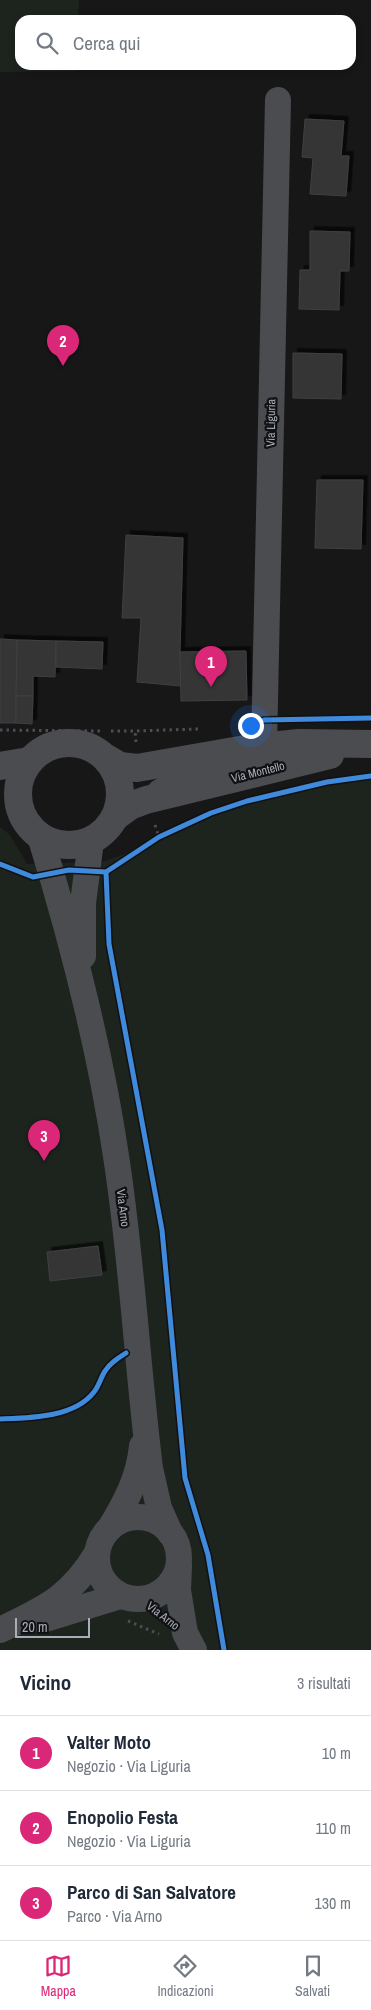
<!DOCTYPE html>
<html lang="it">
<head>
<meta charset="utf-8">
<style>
  body { margin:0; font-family:"Archivo Narrow",sans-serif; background:#f2f2f3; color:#1f2937 }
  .scale { position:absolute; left:15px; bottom:12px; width:75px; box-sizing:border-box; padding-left:5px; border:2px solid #a8adb8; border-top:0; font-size:14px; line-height:18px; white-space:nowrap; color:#a8adb8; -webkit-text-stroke:4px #111113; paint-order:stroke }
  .you { position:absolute; left:250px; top:725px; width:18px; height:18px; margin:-12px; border:4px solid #fff; border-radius:50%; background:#1a73e8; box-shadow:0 0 0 8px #1a73e833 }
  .badge { display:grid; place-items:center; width:32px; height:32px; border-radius:50%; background:#db2777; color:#fff; font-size:16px; font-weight:700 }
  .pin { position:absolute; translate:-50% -41px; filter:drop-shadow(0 1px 2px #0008) }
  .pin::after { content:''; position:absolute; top:26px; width:18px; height:15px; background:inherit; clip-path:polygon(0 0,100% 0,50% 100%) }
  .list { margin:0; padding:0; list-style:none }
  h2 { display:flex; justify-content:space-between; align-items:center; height:65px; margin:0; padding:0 20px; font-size:21px }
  h2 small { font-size:16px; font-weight:400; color:#747a83 }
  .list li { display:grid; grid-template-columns:32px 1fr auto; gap:15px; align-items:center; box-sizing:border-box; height:75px; padding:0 20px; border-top:1px solid #e0e1e3 }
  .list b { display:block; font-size:19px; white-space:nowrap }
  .list p { margin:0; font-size:16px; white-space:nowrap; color:#747a83 }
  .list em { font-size:16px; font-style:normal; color:#747a83 }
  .icon { flex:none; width:28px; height:28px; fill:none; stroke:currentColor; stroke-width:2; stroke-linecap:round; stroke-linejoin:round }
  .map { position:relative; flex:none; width:371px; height:1650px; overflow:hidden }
  .search { position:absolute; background:#fff; box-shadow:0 2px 8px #0003; left:15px; right:15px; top:15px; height:55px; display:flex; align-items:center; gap:12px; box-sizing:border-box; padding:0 18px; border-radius:15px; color:#747a83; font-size:19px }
  .sheet { height:290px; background:#fff }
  nav { display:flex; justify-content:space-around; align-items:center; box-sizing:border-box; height:70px; border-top:1px solid #e0e1e3; background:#fff; font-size:14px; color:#747a83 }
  nav a { display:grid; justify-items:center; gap:2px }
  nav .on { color:#db2777 }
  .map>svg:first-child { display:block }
</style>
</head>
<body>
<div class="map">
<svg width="371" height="1650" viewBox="0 0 371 1650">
  <defs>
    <filter id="shadow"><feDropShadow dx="4.5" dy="-4.5" stdDeviation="0" flood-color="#0009"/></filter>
  </defs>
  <rect width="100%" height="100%" fill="#171717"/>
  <g fill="#1d241e">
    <polygon points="0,0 79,0 78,20 20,20 20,65 78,65 77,71 0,72"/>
    <polygon points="371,773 371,1650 0,1650 0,827 10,835 27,864 102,862 125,854 172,827 245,798 327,779"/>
  </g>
  <g fill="#353536" stroke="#3f4043" filter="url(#shadow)">
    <polygon points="305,119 344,121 341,156 349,156 346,196 310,194 313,158 302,157"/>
    <polygon points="310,231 350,232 349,271 340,271 339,310 299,309 300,270 310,270"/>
    <polygon points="293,353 342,354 341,399 293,398"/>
    <polygon points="317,480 363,480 361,549 315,548"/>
    <polygon points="126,535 183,538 180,652 181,686 137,682 141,618 122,618"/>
    <polygon points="0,639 17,640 16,723 0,723"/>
    <polygon points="17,640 56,641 55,677 33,676 33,696 16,696"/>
    <polygon points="56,641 103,642 102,669 56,667"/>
    <polygon points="246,651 247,700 181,701 180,652"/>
    <polygon points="16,696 33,696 32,724 16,723"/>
    <polygon points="98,1246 102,1275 50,1281 47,1252"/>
  </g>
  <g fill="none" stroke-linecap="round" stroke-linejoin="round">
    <g stroke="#4d4e52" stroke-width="3" stroke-dasharray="2.5 4" stroke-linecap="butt">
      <polyline points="0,730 102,731"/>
      <polyline points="111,731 135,731"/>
      <polyline points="136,742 135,731 198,729"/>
      <polyline points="155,825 159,837"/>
      <polyline points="128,1621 159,1634"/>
    </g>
    <g stroke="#4b4c50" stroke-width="26">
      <polyline points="160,792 195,773 240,763 258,757 264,746 278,100"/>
      <path d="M 40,836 C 72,940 100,1048 116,1156 C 132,1259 137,1364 150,1468 L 159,1508 L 170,1533"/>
      <polyline points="83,956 83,903 91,841"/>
      <circle cx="138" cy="1558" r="41"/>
      <path d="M 110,1528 C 126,1502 139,1477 142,1446"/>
      <polyline points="179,1566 178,1590 185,1633 194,1650"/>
      <polyline points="42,1620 120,1596"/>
      <path d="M 0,1630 C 45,1608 70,1598 97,1553"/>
    </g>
    <g stroke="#4b4c50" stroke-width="28">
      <circle cx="69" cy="794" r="51"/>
      <polyline points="106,758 120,766 137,768 251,748 299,743 371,744"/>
      <polyline points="0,766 29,761"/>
      <polyline points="116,816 130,806 146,800 330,755"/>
    </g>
    <defs>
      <g id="cycleway">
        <polyline points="264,720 371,718"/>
        <polyline points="0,864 33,877 69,870 106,872 159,837 211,813 247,801 327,782 371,776"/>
        <polyline points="106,872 109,944 162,1230 185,1478 208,1555 224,1650"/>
        <path d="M 0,1419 C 29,1418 74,1418 94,1392 C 99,1386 101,1377 105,1371 C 110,1363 118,1358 126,1353"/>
      </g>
    </defs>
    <use href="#cycleway" stroke="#111113" stroke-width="8"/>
    <use href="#cycleway" stroke="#408adc" stroke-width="5"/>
  </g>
  <g text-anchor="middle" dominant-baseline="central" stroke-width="4.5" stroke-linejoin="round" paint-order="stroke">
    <g font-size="12" fill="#a8adb8" stroke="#111113">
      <text transform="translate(271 423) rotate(-89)">Via Liguria</text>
      <text transform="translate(258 772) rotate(-14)">Via Montello</text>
      <text transform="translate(123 1208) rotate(83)">Via Arno</text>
      <text transform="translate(163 1616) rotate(38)">Via Arno</text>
    </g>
  </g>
</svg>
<div class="scale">20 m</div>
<div class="you"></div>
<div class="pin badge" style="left:211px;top:687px">1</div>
<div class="pin badge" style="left:63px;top:366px">2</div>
<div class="pin badge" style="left:44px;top:1161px">3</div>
<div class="search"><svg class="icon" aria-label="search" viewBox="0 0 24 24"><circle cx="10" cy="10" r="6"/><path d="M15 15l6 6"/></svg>Cerca qui</div>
</div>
<section class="sheet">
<h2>Vicino<small>3 risultati</small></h2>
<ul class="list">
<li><span class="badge">1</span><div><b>Valter Moto</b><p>Negozio · Via Liguria</p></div><em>10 m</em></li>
<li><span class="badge">2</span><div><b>Enopolio Festa</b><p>Negozio · Via Liguria</p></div><em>110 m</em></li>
<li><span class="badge">3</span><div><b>Parco di San Salvatore</b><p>Parco · Via Arno</p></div><em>130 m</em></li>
</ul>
</section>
<nav>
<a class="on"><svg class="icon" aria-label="map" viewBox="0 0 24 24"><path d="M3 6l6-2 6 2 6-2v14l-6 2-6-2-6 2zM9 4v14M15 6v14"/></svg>Mappa</a>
<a><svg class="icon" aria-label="directions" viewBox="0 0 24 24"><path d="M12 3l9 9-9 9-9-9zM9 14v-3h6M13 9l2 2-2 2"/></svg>Indicazioni</a>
<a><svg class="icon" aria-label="saved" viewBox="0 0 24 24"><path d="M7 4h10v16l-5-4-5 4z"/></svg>Salvati</a>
</nav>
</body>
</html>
